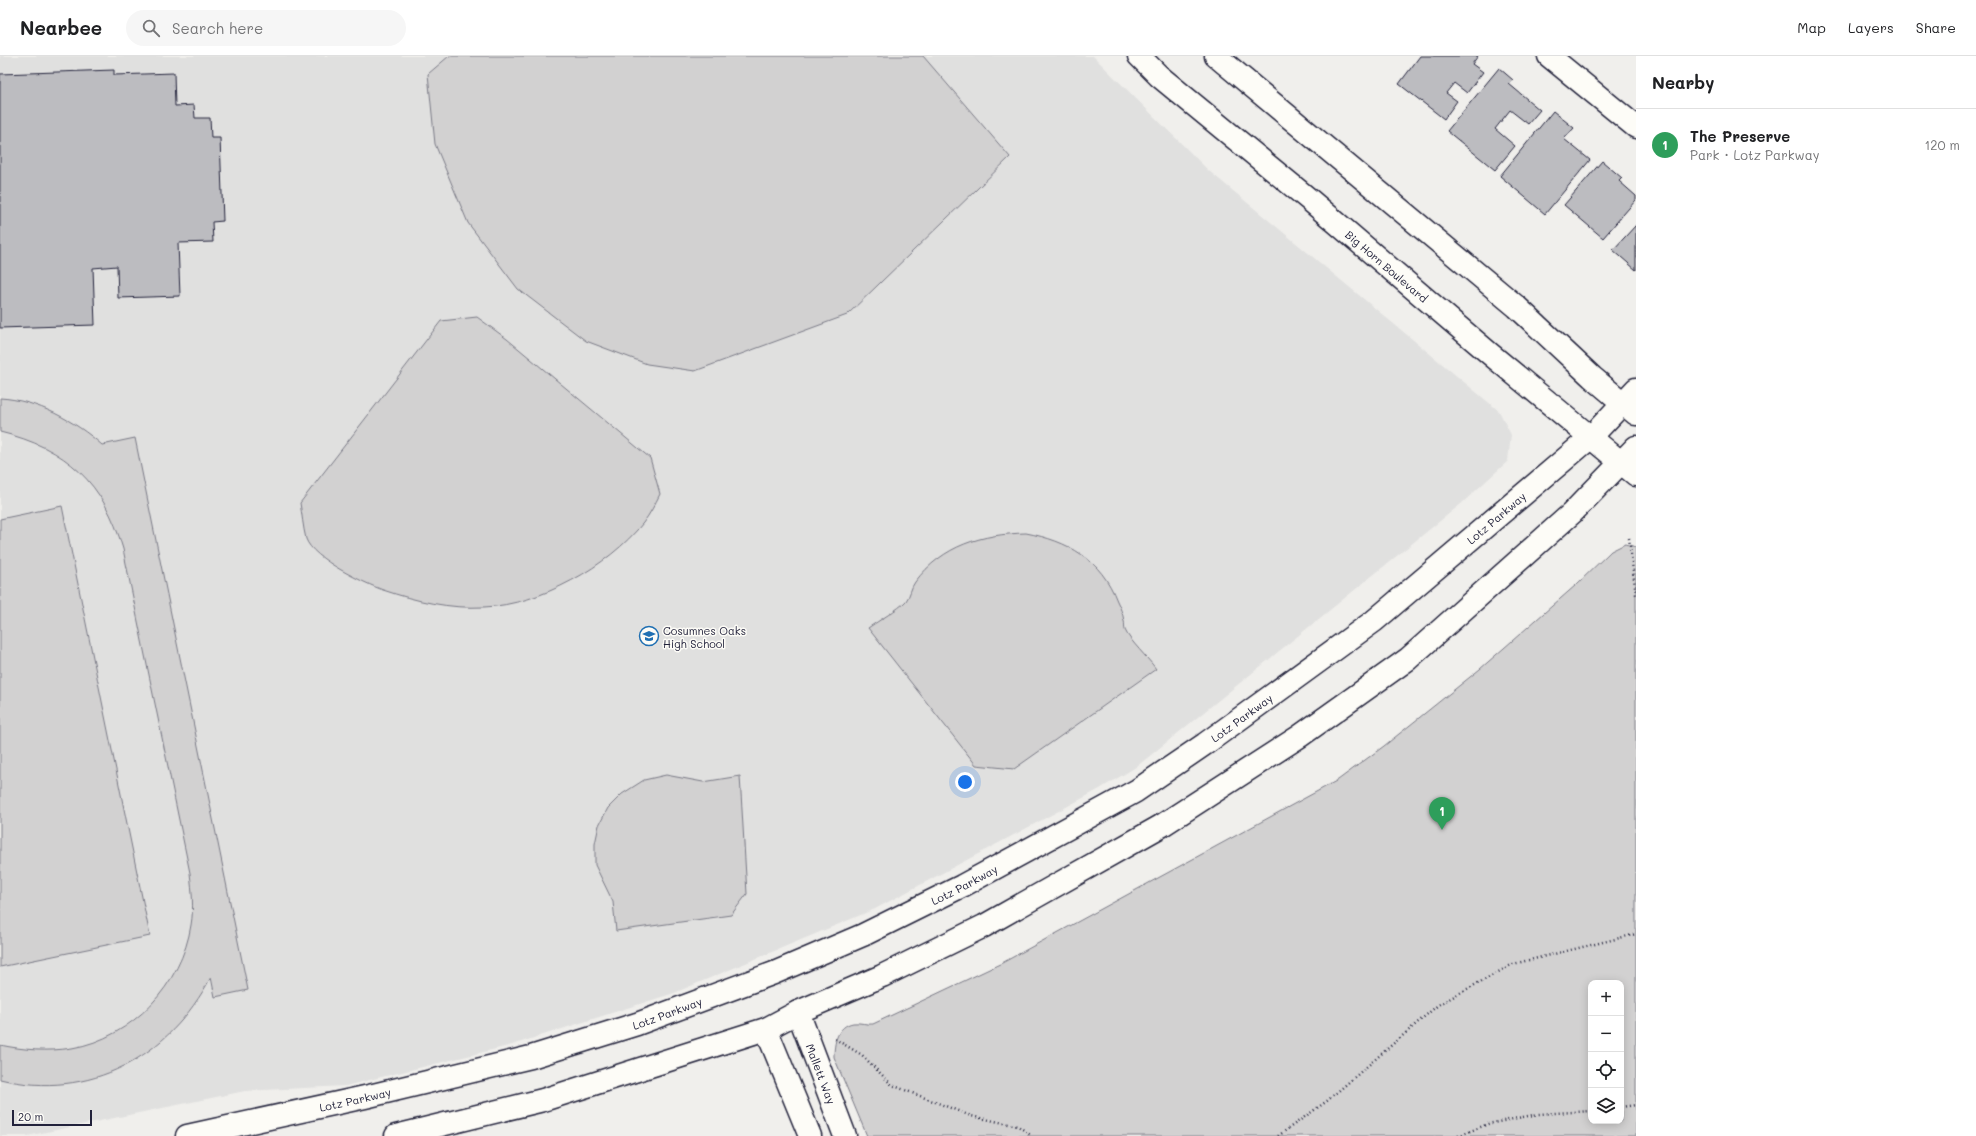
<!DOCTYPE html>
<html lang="en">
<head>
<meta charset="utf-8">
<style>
  body { margin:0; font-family:Mali,sans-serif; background:#f6f6f6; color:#202124 }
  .controls { position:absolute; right:12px; bottom:12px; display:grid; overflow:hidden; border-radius:8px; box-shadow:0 2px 10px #0003 }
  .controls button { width:36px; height:36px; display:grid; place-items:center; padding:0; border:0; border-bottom:1px solid #e0e0e0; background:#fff; color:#202124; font:20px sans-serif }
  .scale { position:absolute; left:12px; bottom:10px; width:80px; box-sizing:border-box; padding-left:4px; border:2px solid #22223b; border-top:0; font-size:11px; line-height:14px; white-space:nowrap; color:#22223b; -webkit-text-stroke:3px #fdfcf7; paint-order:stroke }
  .you { position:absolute; left:965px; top:726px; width:14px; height:14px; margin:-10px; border:3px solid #fff; border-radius:50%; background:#1a73e8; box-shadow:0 0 0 6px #1a73e833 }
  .badge { display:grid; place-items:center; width:26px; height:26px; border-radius:50%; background:#1f6fb2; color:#fff; font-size:13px; font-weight:700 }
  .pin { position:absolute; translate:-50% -33px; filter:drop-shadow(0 1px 2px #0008) }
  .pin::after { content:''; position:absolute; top:21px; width:14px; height:12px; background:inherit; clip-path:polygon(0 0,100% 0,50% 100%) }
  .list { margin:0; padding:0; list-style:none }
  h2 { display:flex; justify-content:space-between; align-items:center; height:52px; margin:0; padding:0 16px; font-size:17px }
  h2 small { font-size:13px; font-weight:400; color:#757577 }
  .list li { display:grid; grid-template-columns:26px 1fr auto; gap:12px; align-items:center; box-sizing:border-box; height:72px; padding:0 16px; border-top:1px solid #e0e0e0 }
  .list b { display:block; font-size:15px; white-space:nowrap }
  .list p { margin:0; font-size:13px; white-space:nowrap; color:#757577 }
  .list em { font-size:13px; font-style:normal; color:#757577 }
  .icon { flex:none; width:22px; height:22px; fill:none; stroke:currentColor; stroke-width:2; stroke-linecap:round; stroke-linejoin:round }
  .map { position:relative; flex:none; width:1636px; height:1080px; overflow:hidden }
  header { display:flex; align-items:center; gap:24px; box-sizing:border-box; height:56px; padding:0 20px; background:#fff; border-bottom:1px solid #e0e0e0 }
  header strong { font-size:19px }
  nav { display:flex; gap:22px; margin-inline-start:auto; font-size:14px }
  .search { width:280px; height:36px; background:#f6f6f6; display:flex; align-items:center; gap:10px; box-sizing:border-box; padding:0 14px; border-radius:22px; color:#757577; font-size:15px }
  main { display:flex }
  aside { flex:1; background:#fff }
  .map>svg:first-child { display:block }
</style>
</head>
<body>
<header>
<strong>Nearbee</strong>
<div class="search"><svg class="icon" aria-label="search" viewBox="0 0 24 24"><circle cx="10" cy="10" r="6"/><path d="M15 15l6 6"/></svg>Search here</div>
<nav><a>Map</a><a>Layers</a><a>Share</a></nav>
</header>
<main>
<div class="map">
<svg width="1636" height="1080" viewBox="0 0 1636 1080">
  <rect width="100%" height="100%" fill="#f0efec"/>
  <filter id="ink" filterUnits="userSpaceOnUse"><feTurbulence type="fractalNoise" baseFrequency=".025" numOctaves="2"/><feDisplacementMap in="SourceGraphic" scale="8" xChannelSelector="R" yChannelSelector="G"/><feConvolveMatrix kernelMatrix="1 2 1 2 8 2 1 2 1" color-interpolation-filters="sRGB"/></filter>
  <g filter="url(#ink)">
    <polygon fill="#e0e0df" points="0,0 1093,0 1209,115 1499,355 1511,379 1508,405 1461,448 1136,711 1098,734 875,853 674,937 512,989 345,1030 245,1035 27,1080 0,1080"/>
    <g fill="#d2d1d1" stroke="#7a7a86" fill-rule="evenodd">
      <polygon points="449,0 923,0 1010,101 847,259 695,315 647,308 586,285 518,233 468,167 435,88 428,18"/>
      <path d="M 477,261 L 507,283 L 650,402 L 660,438 C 655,448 650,458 643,467 C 609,510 540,549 484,551 C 449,553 416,545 383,534 C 364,527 313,503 306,483 C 303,471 302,458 300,447 L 441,265 Z"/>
      <path d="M 0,342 C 37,344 75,365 102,389 L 135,382 L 248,934 L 215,941 L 211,921 C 169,1001 90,1045 0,1023 L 0,989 C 24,994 47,996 72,992 C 132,982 182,928 191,869 C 194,852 192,835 190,817 L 123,493 C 104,427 67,392 0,376 Z"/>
      <polygon points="62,450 150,880 0,911 0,463"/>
      <path d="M 1026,477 C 1068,485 1101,503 1117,545 C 1120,551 1123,558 1124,565 C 1125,568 1124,572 1125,574 C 1129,584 1149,603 1156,613 L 1014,713 L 976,709 L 868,572 C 878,565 899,553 906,545 C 910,540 911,531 915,526 C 943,489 982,478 1026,477 Z"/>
      <path d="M 1625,488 L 1636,491 L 1636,1080 L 867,1080 L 834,1001 C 834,987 837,970 853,967 C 860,966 867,969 873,968 L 1002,907 L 1338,724 L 1384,690 L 1480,613 L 1576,529 L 1611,495 ZM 1591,927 L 1621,927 L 1621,1065 L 1591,1065 Z"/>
      <polygon points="666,719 703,726 740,720 747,838 731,859 616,875 613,846 595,809 595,788 599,769 608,752 622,738 644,724"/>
    </g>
    <g fill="#bcbcc0" stroke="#22223b">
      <polygon points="1420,0 1478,0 1472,8 1483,16 1467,37 1454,27 1446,37 1457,45 1444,63 1399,28"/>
      <polygon points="1499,12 1513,24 1509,28 1540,54 1528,68 1510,54 1495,73 1515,90 1495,114 1447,75"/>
      <polygon points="114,14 114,19 174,17 175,50 194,49 195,62 210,62 211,82 220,82 223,165 212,166 213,186 178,187 180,240 118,242 117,210 93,212 95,269 0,272 0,18"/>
      <polygon points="1553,55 1574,72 1564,83 1590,104 1545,158 1500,120"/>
      <polygon points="1602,105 1622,122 1619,125 1636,140 1636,144 1603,182 1564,149"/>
      <polygon points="1636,169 1636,214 1613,194"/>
    </g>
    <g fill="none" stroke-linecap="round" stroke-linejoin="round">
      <defs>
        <g id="minor">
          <polyline points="1549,0 1636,71"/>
          <path id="s1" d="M 798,956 L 845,1080"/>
          <polyline points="766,973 810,1080"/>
          <path id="s2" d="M 187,1080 L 365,1041 L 531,1001 L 637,968 L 774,917 L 863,879 L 962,830 L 1136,735 L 1205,688 L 1374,565 L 1591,381 L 1636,333"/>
          <polyline points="396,1080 543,1044 766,973 798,956 882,920 984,870 1161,770 1300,680 1408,603 1572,457 1636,391"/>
        </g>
        <g id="major">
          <path id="s3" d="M 1139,0 L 1159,20 L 1311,145 L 1489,297 L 1636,419"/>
          <polyline points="1216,0 1517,251 1592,321 1636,358"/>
        </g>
      </defs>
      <use href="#minor" stroke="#22223b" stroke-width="25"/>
      <use href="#major" stroke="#22223b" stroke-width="25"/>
      <g stroke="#22223b" stroke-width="2.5" stroke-dasharray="1 3" stroke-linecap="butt">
        <polyline points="1629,482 1636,539"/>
        <polyline points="835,983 862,999 892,1029 971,1060 1018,1070 1032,1080"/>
        <polyline points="1621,1051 1636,1049"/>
        <polyline points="1278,1080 1327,1045 1438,949 1513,908 1636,878"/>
        <polyline points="1458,1080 1488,1068 1538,1058 1591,1055"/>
      </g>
      <use href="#minor" stroke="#fdfcf7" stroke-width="22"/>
      <use href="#major" stroke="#fdfcf7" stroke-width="22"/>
    </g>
  </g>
  <defs>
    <symbol id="school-ring" viewBox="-11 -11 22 22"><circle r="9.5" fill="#fdfcf7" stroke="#1f6fb2" stroke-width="1.5"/><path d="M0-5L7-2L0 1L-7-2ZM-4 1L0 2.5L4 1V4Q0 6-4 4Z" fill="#1f6fb2"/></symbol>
  </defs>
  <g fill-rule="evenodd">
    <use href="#school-ring" x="638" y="569" width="22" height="22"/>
  </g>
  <g text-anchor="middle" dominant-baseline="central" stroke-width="3" stroke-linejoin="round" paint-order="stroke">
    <g font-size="11" fill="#22223b" stroke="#fdfcf7">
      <text stroke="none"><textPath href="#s3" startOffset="325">Big Horn Boulevard</textPath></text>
      <text stroke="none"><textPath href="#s2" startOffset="1468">Lotz Parkway</textPath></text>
      <text stroke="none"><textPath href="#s2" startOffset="1144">Lotz Parkway</textPath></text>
      <text stroke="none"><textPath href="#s2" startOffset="820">Lotz Parkway</textPath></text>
      <text stroke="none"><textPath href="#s2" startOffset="496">Lotz Parkway</textPath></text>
      <text stroke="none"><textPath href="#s1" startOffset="66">Mallett Way</textPath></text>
      <text stroke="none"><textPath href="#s2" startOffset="172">Lotz Parkway</textPath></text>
    </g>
    <g font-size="11" fill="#22223b" stroke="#fdfcf7" text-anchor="start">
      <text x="663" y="574">Cosumnes Oaks<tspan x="663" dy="13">High School</tspan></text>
    </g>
  </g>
</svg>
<div class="controls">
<button>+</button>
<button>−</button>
<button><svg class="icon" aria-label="locate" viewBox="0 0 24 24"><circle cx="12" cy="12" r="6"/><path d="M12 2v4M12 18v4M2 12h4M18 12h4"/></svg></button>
<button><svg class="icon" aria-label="layers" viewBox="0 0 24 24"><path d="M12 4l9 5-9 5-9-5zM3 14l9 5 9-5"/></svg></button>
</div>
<div class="scale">20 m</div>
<div class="you"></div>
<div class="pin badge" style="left:1442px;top:774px;background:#2e9e5b">1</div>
</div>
<aside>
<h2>Nearby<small></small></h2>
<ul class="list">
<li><span class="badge" style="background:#2e9e5b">1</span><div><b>The Preserve</b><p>Park · Lotz Parkway</p></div><em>120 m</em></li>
</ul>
</aside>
</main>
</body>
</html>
